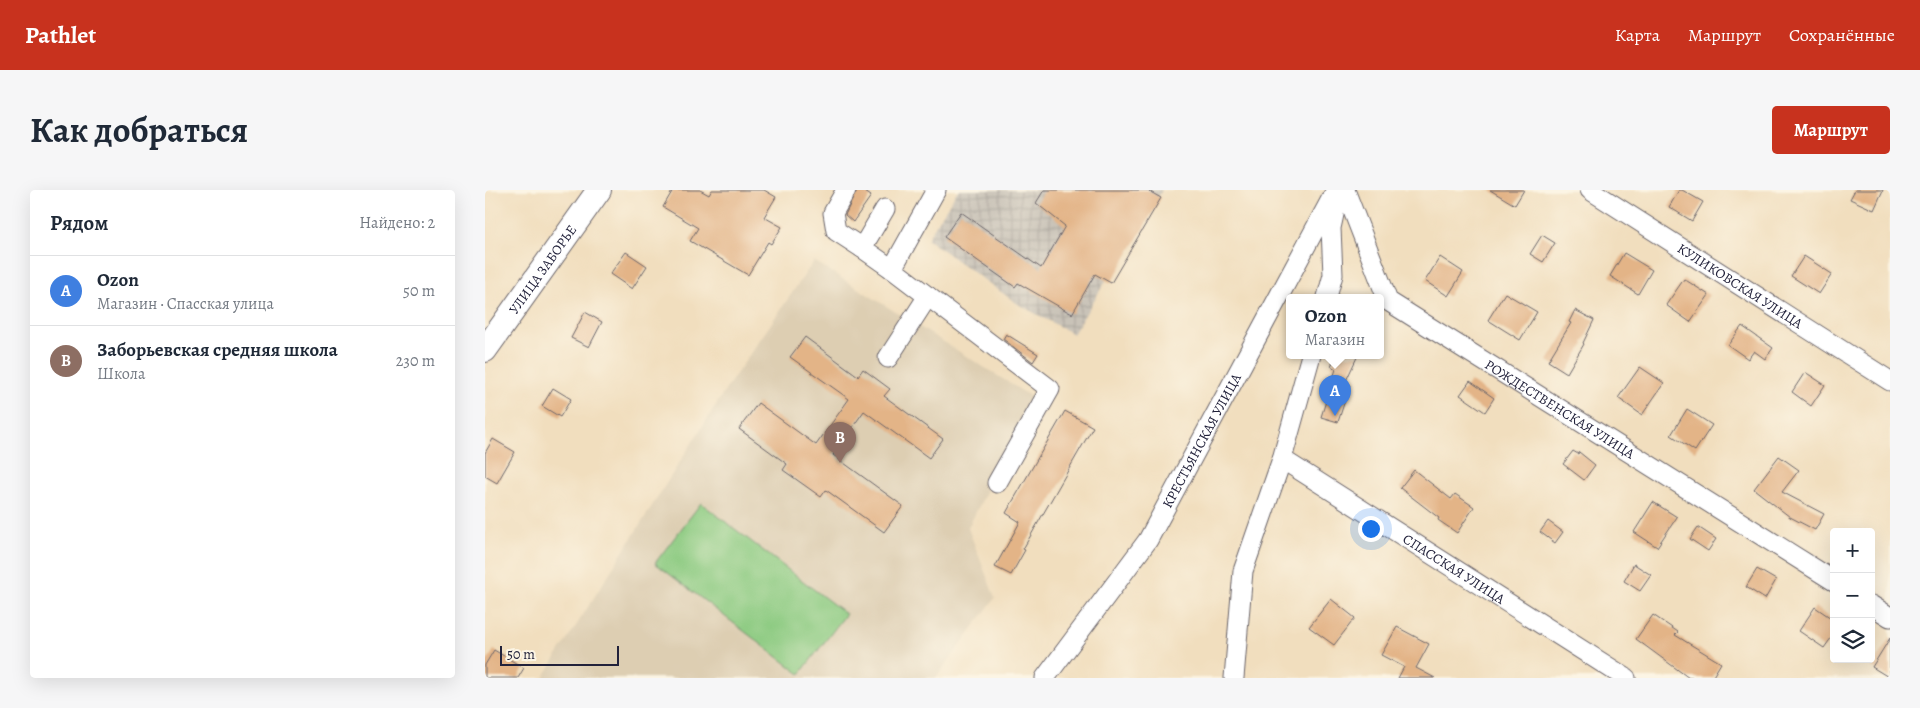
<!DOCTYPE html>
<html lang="ru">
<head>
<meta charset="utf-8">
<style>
  body { margin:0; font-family:Alegreya,serif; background:#f6f6f7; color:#1f2937 }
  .controls { position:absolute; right:15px; bottom:15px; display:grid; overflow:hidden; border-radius:5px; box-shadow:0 5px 20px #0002 }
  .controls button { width:45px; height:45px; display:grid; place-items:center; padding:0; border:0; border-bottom:1px solid #e0e1e3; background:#fff; color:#1f2937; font:25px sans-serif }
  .scale { position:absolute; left:15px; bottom:12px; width:119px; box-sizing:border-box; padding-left:5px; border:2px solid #22223b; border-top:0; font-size:14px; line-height:18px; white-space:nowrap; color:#22223b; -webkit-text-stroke:4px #fcf5e5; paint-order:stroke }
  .you { position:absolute; left:885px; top:338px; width:18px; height:18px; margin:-12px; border:4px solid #fff; border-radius:50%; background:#1a73e8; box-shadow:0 0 0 8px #1a73e833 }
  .badge { display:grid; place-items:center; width:32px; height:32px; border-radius:50%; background:#c8321e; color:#fff; font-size:16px; font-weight:700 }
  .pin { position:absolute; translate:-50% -41px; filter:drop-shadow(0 1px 2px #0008) }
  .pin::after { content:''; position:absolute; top:26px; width:18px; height:15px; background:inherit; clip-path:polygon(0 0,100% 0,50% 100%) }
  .popup { position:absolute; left:801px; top:104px; width:98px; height:65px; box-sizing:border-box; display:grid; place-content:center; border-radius:5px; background:#fff; filter:drop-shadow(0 1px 4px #0005); font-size:16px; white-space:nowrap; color:#747a83 }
  .popup b { font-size:19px; color:#1f2937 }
  .popup::after { content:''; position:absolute; left:50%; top:100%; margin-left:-10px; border:10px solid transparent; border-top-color:#fff }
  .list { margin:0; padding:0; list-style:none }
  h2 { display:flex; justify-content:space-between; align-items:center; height:65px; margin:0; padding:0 20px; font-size:21px }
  h2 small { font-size:16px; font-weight:400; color:#747a83 }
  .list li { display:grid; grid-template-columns:32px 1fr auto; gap:15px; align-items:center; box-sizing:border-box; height:70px; padding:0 20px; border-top:1px solid #e0e1e3 }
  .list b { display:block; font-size:19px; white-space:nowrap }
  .list p { margin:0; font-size:16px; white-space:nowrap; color:#747a83 }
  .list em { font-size:16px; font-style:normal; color:#747a83 }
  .icon { flex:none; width:28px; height:28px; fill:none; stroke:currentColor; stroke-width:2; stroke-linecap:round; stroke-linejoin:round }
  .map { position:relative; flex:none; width:1405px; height:488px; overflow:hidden; border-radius:5px }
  header { display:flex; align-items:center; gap:30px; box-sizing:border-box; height:70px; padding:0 25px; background:#c8321e; color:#fff }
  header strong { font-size:24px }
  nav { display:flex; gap:28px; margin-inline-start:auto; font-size:18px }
  .intro { display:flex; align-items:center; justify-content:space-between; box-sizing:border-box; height:120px; padding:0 30px }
  h1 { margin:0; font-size:35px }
  .button { padding:12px 22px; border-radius:5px; background:#c8321e; color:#fff; font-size:18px; font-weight:700 }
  main { display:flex; gap:30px; padding:0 30px }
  aside { flex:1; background:#fff; border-radius:5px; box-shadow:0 5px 20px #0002 }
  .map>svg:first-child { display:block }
</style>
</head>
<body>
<header>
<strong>Pathlet</strong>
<nav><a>Карта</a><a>Маршрут</a><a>Сохранённые</a></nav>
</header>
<div class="intro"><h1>Как добраться</h1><a class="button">Маршрут</a></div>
<main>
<aside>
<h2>Рядом<small>Найдено: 2</small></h2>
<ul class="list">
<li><span class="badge" style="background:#3f7fe0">A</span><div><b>Ozon</b><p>Магазин · Спасская улица</p></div><em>50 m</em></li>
<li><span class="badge" style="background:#8d6e63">B</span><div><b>Заборьевская средняя школа</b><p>Школа</p></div><em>230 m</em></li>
</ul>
</aside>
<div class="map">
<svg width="1405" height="488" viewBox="0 0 1405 488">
  <defs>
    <pattern id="industrial-grid" width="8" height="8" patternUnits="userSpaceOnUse" patternTransform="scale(1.25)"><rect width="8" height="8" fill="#c9c3b8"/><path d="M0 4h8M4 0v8" fill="none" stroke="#aca79f"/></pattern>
  </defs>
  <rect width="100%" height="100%" fill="#fcf5e5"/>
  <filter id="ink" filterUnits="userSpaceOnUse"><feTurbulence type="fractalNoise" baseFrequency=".02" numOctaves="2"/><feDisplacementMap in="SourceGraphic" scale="10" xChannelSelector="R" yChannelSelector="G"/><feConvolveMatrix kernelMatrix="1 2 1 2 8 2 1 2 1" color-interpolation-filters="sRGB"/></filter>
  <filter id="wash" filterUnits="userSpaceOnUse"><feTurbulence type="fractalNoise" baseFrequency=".0096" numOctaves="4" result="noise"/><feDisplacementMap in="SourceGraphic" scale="20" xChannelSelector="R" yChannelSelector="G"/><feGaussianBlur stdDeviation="1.12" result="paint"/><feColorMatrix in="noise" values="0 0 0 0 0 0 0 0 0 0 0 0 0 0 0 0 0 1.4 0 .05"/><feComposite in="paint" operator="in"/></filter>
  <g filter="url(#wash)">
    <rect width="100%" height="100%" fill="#f1debe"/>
    <polygon fill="#ddceb2" points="329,71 548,208 483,338 510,408 451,488 58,488 243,196"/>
    <polygon fill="url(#industrial-grid)" points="473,0 677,0 588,144 533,114 442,49"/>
    <polygon fill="#8dcb82" stroke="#58765e" points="216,313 361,424 315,484 170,373"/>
    <g id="blocks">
      <g fill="#e3b487">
        <polygon points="188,0 215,0 224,5 227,0 279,0 291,7 279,27 297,37 286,54 283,52 263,85 205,51 213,38 178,17"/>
        <polygon points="372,0 377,0 386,6 368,32 360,25"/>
        <polygon points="559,0 662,0 676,8 626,93 610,84 587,124 533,93 530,97 459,47 476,22 556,78 580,36 551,13"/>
        <polygon points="1005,0 1039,0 1030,15"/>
        <polygon points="1194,0 1197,0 1218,12 1207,31 1184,17"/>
        <polygon points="1370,0 1398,0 1389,20 1365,9"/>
        <polygon points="1057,45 1070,53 1058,72 1045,64"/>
        <polygon points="141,62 162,76 147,99 125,84"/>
        <polygon points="1139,63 1167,80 1153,104 1125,86"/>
        <polygon points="1319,66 1347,84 1334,104 1306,86"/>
        <polygon points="955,67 978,82 963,106 940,91"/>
        <polygon points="1199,89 1224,105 1205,132 1181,115"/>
        <polygon points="1020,103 1052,122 1035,150 1003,130"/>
        <polygon points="1090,120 1109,130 1098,153 1099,154 1082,183 1063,171 1086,133 1084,132"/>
        <polygon points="100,122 117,132 104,157 86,148"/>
        <polygon points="1257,136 1288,158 1280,169 1269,161 1263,169 1243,155"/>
        <polygon points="521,144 553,164 548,172 518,149"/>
        <polygon points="320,147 373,186 378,179 405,199 399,206 458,249 444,268 379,221 348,265 418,316 399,342 341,300 336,307 298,280 302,274 254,239 273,213 331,255 364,209 305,167"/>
        <polygon points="851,165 873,165 860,193 865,195 853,232 836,227 851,179 846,176"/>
        <polygon points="1155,177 1179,193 1157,225 1133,208"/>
        <polygon points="1320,182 1340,195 1326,216 1307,202"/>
        <polygon points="985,191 1009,208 1000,222 975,205"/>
        <polygon points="68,198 86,209 75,227 57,216"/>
        <polygon points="1202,219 1227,235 1210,261 1186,245"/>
        <polygon points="580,221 608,237 538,359 540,360 526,385 510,377 535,332 521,323"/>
        <polygon points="8,249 30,262 12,293 0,286 0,263"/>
        <polygon points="1088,261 1093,264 1094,262 1110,275 1099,290 1078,274"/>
        <polygon points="1294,266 1314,280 1297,302 1339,324 1330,340 1305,327 1269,299"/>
        <polygon points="929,280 966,309 970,304 989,317 972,343 953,330 954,328 915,298"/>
        <polygon points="1168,312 1192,327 1172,357 1149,342"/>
        <polygon points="1063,331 1078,342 1070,353 1055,342"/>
        <polygon points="1213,337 1231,349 1223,361 1205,349"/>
        <polygon points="1149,374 1166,385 1155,401 1139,391"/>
        <polygon points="1272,379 1291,390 1280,409 1261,397"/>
        <polygon points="846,409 870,428 849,455 824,437"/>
        <polygon points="1330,417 1349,430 1349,444 1339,458 1314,441"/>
        <polygon points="1168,425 1193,442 1190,445 1236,473 1227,488 1204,488 1151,449"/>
        <polygon points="912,437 944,454 931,478 950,488 913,488 919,477 896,465"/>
        <polygon points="1405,448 1405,488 1387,477"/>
        <polygon points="9,460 39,478 33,488 0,488 0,475"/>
      </g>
    </g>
  </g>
  <g filter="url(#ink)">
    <use href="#blocks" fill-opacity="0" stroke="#6a6469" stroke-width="1"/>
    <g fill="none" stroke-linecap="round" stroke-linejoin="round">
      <defs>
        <g id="minor">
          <polyline points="361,0 348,23 351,41 377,58"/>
          <polyline points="451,0 407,79 565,199 512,293"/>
          <path id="s1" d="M 860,0 L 903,111 L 1349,391"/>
          <path id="s2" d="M 1105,0 L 1405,191"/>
          <polyline points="400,19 377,58 407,79"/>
          <polyline points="842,107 848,85 846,38 852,11"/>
          <polyline points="403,168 443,106"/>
          <path id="s3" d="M 797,269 L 1141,488"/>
          <polyline points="1386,415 1405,427"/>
          <path id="s4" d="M 560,488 L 663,350 L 851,0"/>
          <polyline points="749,488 758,381 797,269 826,165"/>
        </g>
        <g id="major">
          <path id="s5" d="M 0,160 L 114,0"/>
        </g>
      </defs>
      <use href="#minor" stroke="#6a6469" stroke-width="21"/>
      <use href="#major" stroke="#6a6469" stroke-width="26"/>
      <use href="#minor" stroke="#fff" stroke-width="19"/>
      <use href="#major" stroke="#fff" stroke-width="24"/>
    </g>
  </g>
  <g text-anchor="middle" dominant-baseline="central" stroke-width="4" stroke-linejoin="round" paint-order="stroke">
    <g font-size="14" fill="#22223b" stroke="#fcf5e5">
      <text stroke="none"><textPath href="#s5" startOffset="99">УЛИЦА ЗАБОРЬЕ</textPath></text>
      <text stroke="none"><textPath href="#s2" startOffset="178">КУЛИКОВСКАЯ УЛИЦА</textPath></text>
      <text stroke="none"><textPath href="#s1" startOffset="322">РОЖДЕСТВЕНСКАЯ УЛИЦА</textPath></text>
      <text stroke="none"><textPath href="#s4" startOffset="285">КРЕСТЬЯНСКАЯ УЛИЦА</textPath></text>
      <text stroke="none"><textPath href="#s3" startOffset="204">СПАССКАЯ УЛИЦА</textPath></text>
    </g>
  </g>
</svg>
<div class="controls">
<button>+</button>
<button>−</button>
<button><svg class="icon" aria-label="layers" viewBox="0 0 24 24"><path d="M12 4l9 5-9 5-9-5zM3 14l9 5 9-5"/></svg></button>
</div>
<div class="scale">50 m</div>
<div class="you"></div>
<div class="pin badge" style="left:850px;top:226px;background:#3f7fe0">A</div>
<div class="popup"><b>Ozon</b>Магазин</div>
<div class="pin badge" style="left:355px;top:273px;background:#8d6e63">B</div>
</div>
</main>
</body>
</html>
